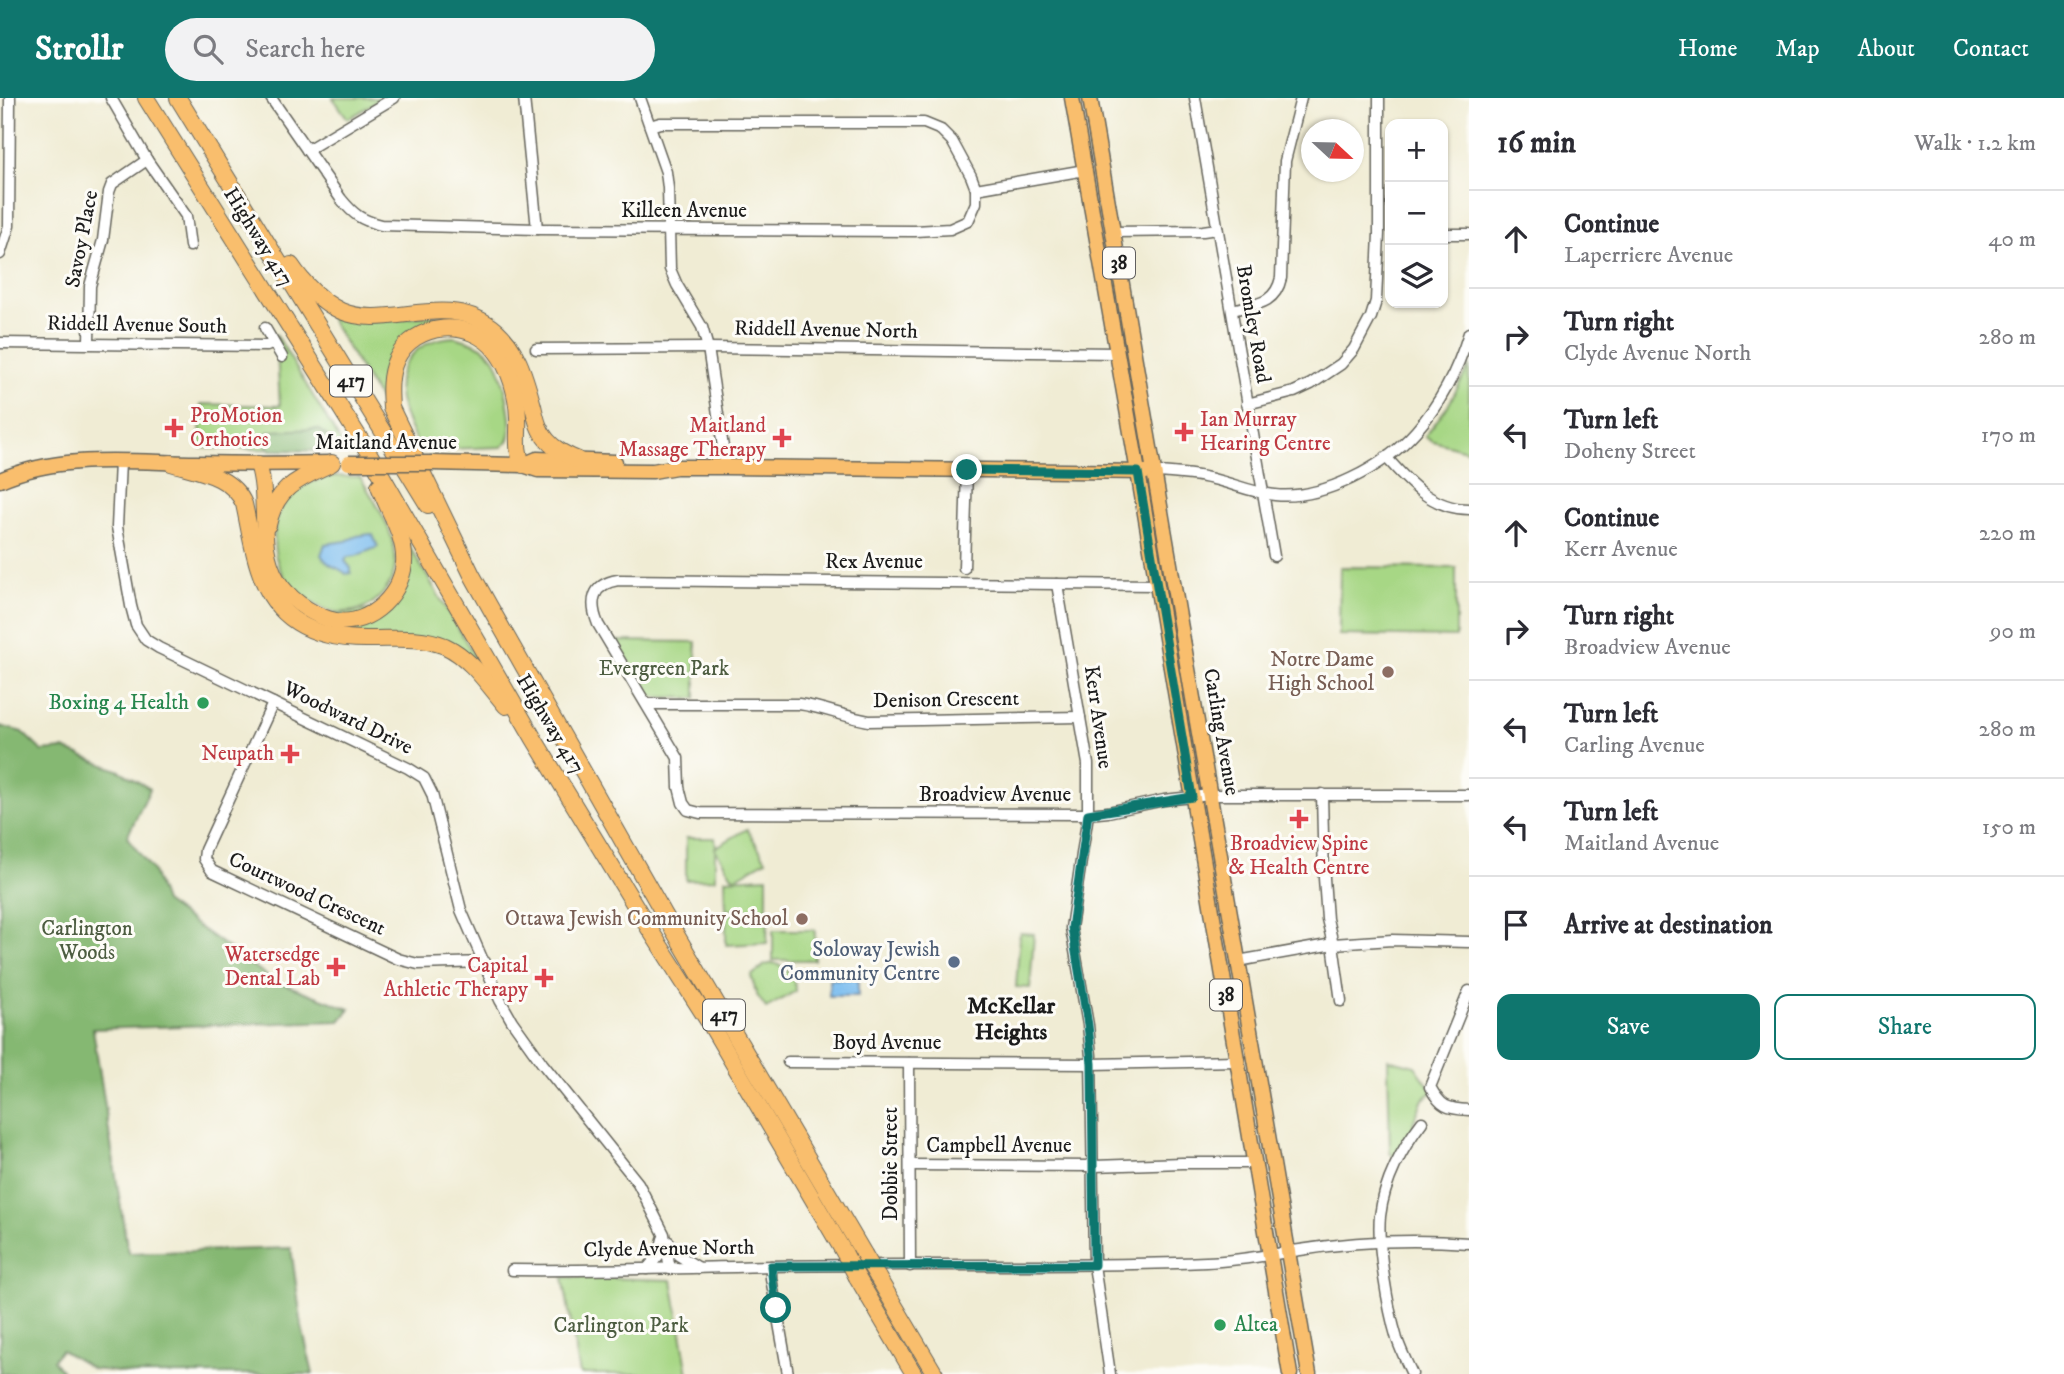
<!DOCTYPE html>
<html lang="en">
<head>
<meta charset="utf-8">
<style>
  body { margin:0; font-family:"IM FELL DW Pica",serif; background:#f2f2f3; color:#2b2b33 }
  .controls { position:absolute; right:21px; top:21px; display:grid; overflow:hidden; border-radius:14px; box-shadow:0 2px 5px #0004 }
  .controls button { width:63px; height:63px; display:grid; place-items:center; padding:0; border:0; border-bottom:2px solid #e1e1e2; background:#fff; color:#2b2b33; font:35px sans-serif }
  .compass { position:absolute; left:1301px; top:21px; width:63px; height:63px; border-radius:50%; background:#fff; box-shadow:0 2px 5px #0004; rotate:112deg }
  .stop { position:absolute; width:21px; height:21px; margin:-16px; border:5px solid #0f766e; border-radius:50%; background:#fff }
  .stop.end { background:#0f766e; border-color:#fff; box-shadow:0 2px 7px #0008 }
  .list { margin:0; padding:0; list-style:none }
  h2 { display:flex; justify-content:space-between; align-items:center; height:91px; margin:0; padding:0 28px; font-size:30px }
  h2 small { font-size:23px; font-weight:400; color:#7c7c81 }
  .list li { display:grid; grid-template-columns:46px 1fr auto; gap:21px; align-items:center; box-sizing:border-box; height:98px; padding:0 28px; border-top:2px solid #e1e1e2 }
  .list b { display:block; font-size:26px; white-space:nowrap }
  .list p { margin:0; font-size:23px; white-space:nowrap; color:#7c7c81 }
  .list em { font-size:23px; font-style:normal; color:#7c7c81 }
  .actions { display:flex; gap:14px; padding:21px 28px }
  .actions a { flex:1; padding:16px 0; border:2px solid #0f766e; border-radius:14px; text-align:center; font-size:24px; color:#0f766e }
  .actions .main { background:#0f766e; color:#fff }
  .icon { flex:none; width:38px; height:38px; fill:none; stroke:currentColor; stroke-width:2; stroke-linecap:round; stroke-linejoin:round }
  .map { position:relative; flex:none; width:1469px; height:1276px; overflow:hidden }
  header { display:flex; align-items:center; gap:42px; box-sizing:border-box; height:98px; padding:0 35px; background:#0f766e; color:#fff }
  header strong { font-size:33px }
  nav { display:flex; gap:38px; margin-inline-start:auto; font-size:24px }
  .search { width:490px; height:63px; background:#f2f2f3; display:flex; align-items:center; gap:18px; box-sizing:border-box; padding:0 24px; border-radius:38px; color:#7c7c81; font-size:26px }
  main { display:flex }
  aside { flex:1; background:#fff }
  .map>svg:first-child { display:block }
</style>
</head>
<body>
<header>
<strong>Strollr</strong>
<div class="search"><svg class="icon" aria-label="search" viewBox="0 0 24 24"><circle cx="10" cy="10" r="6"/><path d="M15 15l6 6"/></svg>Search here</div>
<nav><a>Home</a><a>Map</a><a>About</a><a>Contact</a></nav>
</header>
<main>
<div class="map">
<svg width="1469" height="1276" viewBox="0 0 1469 1276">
  <rect width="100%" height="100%" fill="#fdfcf7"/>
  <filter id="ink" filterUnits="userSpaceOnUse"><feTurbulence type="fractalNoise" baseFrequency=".0143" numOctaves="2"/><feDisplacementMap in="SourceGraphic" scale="14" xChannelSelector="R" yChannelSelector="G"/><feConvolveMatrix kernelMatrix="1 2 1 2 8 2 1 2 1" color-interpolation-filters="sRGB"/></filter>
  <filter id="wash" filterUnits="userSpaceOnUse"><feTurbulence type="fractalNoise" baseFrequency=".00686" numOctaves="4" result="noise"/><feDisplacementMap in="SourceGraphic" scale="28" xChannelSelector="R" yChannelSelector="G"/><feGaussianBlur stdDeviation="1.57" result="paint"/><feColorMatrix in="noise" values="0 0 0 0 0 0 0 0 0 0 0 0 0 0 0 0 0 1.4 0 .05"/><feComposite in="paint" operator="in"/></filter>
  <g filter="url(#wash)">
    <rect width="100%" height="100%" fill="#f0ecd4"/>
    <g fill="#a7d785" stroke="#627a50" stroke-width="2">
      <polygon points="333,0 382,0 348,21"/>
      <path d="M 324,211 C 332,215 340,219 349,220 C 407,232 481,188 514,262 C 525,288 528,313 525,341 L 523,341 C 522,321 523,301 517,282 C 489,186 364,225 387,307 L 384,309 Z"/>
      <polygon points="276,236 346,353 200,350 201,306 280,308"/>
      <path d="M 454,239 C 470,243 483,247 493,259 C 503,272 514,325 509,341 C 508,344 504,347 502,349 L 420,352 C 407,323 385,286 410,259 C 422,245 437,240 454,239 Z"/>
      <polygon points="1469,268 1469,353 1433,343 1425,338 1448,308"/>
      <path d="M 334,378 L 360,379 C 374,402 393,430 395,457 C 398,487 374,513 344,514 C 333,515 323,511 314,505 C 282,488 269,460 276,425 C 283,394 306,383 334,378 Z"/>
      <polygon points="408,446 478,564 466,556 323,532 282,505 264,458 314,520 387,510"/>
      <polygon points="1340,469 1456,470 1456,539 1339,537"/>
      <polygon points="615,543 696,544 696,600 652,599 648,597"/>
      <polygon points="747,731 766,762 737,779 732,778 715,751 715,781 686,782 686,740 715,740 716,749"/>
      <polygon points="767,779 767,811 726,812 725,781"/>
      <polygon points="768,815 767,845 726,847 726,816"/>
      <polygon points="773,832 815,832 814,862 773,862"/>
      <polygon points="1020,835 1034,836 1030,890 1016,889"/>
      <path d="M 774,865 C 786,869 796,880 796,893 L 766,910 L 757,897 L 751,878 L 765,867 Z"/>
      <polygon points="1388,961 1415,968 1433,994 1423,1001 1413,1025 1416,1032 1401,1057 1393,1058 1390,1055"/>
      <polygon points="563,1179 672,1182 688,1276 580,1276"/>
    </g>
    <g fill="#85b872" stroke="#506a47" stroke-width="2">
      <polygon points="316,331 320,332 336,346 336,350 333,353 270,352 261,341 269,333"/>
      <polygon points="0,628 22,634 42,653 64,651 120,673 150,691 127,739 153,773 164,804 273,882 350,911 340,923 93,931 128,1155 291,1150 302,1229 313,1276 135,1276 93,1271 61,1252 53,1262 64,1276 0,1276"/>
    </g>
    <g fill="#79bcef" stroke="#4a6c86" stroke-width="2">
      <path d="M 370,436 L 373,437 L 378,449 L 356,458 L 347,459 L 345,463 L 351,470 L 351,475 L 346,476 C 339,468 331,472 321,457 L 325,446 L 346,443 L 357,438 Z"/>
      <rect x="829" y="881" width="29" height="17"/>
    </g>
  </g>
  <g filter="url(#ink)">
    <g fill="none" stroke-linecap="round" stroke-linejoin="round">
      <defs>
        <g id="minor">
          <polyline points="111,0 147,62 186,118 190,148"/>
          <path d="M 271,0 L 341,101 C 354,117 361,122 381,127 L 537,131 L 915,133 L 950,131 L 968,123 L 976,105 L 976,91 L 971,78 L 952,43 L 941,32 L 924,25 L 660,25 L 650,28"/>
          <polyline points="524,0 537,131"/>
          <polyline points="640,0 666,74 668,90 670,171 677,187 702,229 708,250 726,369"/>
          <polyline points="1195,0 1274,458"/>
          <polyline points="307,52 394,0"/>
          <polyline points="976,91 1085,72"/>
          <polyline points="1113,134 1203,133 1217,131"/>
          <polyline points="1443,136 1469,136"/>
          <polyline points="0,156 9,128 10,0"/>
          <path d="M 1232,212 C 1255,206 1275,207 1281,180 L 1285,63 L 1301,0"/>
          <polyline points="265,230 282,259"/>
          <polyline points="0,245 267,248 273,245"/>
          <polyline points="89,245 90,188 103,142 109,94 112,86 147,62"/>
          <polyline points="536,251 708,250 1117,255"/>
          <polyline points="1247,306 1294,294 1311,286 1341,266 1354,251 1371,219 1376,203 1379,136 1379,0"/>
          <path d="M 1386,359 C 1408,384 1432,411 1469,411"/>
          <polyline points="120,364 117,429 131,508 136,527 146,542 159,550 408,670 424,680 432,696 461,812 500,902 512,923 542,965 638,1085 664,1136 670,1171"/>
          <path d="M 1155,374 C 1174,375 1194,376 1213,381 C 1234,386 1253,395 1275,397 C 1323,402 1384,369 1416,333 C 1441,305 1458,271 1469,235"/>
          <polyline points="964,470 967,372"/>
          <polyline points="1057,486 1088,666 1088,716 1071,830 1088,927 1091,958 1094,1167 1110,1276"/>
          <path d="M 1156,487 L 618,482 C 592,486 589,504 598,526 L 678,660 L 679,689 L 683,705 L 688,712 L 700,715 L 1088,716 L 1108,714 L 1164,702 L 1210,697 L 1469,697"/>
          <polyline points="273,605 205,752 204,761 212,773 398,861 418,866 485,864"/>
          <path d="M 647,606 L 799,606 C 823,609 845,619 869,623 L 1080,619"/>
          <polyline points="1322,696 1324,780 1327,821 1333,846 1341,903"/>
          <polyline points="1238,863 1333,846 1392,842 1469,844"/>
          <path d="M 1469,893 L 1430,989 C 1441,1009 1447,1011 1469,1012"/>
          <polyline points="788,964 1092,966 1237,963"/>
          <polyline points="909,965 910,1168"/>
          <polyline points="910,1067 1094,1068 1182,1065 1255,1065"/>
          <polyline points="669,1144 678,1157 699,1170"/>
          <polyline points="771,1168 771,1180 788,1276"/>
          <polyline points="647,1171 659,1157 663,1141"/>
          <path d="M 512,1172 C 599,1173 685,1170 772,1168 C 916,1165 1061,1170 1206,1164 C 1238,1163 1268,1157 1300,1152 C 1355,1143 1414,1141 1469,1145"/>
          <path d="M 1412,1276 C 1407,1265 1401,1253 1397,1241 C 1388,1211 1377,1148 1380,1118 C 1384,1084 1402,1050 1422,1024"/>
        </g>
        <g id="major">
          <polyline points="1072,0 1138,374 1290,1276"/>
          <polyline points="1090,0 1309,1276"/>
          <polyline points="432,365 523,367 538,372 653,373 676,369 726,369 1146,374"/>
          <polyline points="523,367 537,361 615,364"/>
          <path d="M 0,382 C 61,355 131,364 196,365 C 241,366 285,366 330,365"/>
        </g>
        <g id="highway">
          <polyline points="146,0 367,352 534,641 650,832 712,929 845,1156"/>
          <polyline points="178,0 428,407"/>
          <path d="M 291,167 C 303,185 321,204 341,213 C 388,233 443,193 492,229 C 517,248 525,279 533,308 C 536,320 538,332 547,342 C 555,352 567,357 578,362"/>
          <path d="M 171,365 C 197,373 232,377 244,406 C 249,428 252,452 260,474 C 277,526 320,542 370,541 C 395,541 421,538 445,548 C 471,560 488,587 506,608"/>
          <path d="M 258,366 C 270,403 256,446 277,482 C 288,500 308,514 328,521 C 364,533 401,500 404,465 C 406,439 388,412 379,388"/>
          <path d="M 523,367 C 515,352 519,335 518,319 C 517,296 510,271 496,253 C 471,220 414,223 396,262 C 389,277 390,294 391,310 L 472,477 L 491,511 L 664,816 L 864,1156"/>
          <path d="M 268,427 C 276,388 300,381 332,365"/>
          <polyline points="877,1178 935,1276"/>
          <polyline points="857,1179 914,1276"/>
        </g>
      </defs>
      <use href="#minor" stroke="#66655c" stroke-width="13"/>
      <use href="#major" stroke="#66655c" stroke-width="17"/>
      <use href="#highway" stroke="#66655c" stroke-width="18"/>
      <use href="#minor" stroke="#fff" stroke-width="10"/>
      <use href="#major" stroke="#f9be6d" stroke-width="14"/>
      <use href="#highway" stroke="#f9be6d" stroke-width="16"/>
      <defs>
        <polyline id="major-bridge" points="349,365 432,365"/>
        <g id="highway-bridge">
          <polyline points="845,1156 857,1179"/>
          <polyline points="864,1156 877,1178"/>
        </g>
      </defs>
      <use href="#major-bridge" stroke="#66655c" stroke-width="17" stroke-linecap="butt"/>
      <use href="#highway-bridge" stroke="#66655c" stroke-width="18" stroke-linecap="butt"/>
      <use href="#major-bridge" stroke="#f9be6d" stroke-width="14"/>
      <use href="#highway-bridge" stroke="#f9be6d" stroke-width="16"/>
    </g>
  </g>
  <g fill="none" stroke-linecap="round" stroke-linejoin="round" filter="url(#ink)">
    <polyline stroke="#0f766e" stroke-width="9" points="776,1210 771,1168 1094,1167 1092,966 1088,927 1072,830 1088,716 1192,699 1138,374 967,372"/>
  </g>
  <g fill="#e0444e" stroke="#fdfcf7" stroke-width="2.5">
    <path d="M170.5 319.5h7v7h7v7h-7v7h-7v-7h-7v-7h7z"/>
    <path d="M1180.5 323.5h7v7h7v7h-7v7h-7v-7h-7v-7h7z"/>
    <path d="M778.5 329.5h7v7h7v7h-7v7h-7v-7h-7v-7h7z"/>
    <path d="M286.5 645.5h7v7h7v7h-7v7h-7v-7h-7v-7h7z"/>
    <path d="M1295.5 710.5h7v7h7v7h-7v7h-7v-7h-7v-7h7z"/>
    <path d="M332.5 858.5h7v7h7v7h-7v7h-7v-7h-7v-7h7z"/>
    <path d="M540.5 869.5h7v7h7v7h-7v7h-7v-7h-7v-7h7z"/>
  </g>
  <g fill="#8d6e63" stroke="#fdfcf7" stroke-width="2.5">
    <circle cx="1388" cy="574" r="7"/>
    <circle cx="802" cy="821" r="7"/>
  </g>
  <g fill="#2e9e5b" stroke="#fdfcf7" stroke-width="2.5">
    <circle cx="203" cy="605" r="7"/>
    <circle cx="1220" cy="1227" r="7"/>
  </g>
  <circle fill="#5c6f8a" stroke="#fdfcf7" stroke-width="2.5" cx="954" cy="864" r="7"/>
  <g text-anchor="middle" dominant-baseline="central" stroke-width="6" stroke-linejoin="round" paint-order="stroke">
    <g fill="#fdfcf7" stroke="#605f5e" stroke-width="2">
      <rect x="1103" y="149.5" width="32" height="31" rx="5"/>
      <rect x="330" y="267.5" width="42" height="31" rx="5"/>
      <rect x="1210" y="881.5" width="32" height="31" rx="5"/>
      <rect x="703" y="901.5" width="42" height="31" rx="5"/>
    </g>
    <g font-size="19" font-weight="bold" fill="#1c1c1c">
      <text x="1119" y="165">38</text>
      <text x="351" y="283">417</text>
      <text x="1226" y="897">38</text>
      <text x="724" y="917">417</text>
    </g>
    <g font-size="21" fill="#1c1c1c" stroke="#fdfcf7">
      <text x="684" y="113">Killeen Avenue</text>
      <text transform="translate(258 139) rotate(58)">Highway 417</text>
      <text transform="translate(82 141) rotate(-79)">Savoy Place</text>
      <text transform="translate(1253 226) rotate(80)">Bromley Road</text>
      <text transform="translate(137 227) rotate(1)">Riddell Avenue South</text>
      <text transform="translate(826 232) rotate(1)">Riddell Avenue North</text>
      <text x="386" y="345">Maitland Avenue</text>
      <text x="874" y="464">Rex Avenue</text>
      <text transform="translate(946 602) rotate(-1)">Denison Crescent</text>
      <text transform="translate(1098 619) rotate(82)">Kerr Avenue</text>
      <text transform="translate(348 620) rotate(26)">Woodward Drive</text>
      <text transform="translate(550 626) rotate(59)">Highway 417</text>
      <text transform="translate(1221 634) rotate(80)">Carling Avenue</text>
      <text x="995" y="697">Broadview Avenue</text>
      <text transform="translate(307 796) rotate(25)">Courtwood Crescent</text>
      <text x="887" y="945">Boyd Avenue</text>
      <text x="999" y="1048">Campbell Avenue</text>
      <text transform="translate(891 1066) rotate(-90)">Dobbie Street</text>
      <text transform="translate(669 1151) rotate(-1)">Clyde Avenue North</text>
    </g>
    <g font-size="21" fill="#be3a42" stroke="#fdfcf7" text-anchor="end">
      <text x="190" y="318" text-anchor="start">ProMotion<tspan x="190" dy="24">Orthotics</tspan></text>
      <text x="1200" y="322" text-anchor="start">Ian Murray<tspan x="1200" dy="24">Hearing Centre</tspan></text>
      <text x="766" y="328">Maitland<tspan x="766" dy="24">Massage Therapy</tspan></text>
      <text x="274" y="656">Neupath</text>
      <text x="1299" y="746" text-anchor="middle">Broadview Spine<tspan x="1299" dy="24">&amp; Health Centre</tspan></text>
      <text x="320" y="857">Watersedge<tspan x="320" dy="24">Dental Lab</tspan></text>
      <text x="528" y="868">Capital<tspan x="528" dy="24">Athletic Therapy</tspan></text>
    </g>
    <g font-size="21" fill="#785e54" stroke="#fdfcf7" text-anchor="end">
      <text x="1374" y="562">Notre Dame<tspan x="1374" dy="24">High School</tspan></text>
      <text x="788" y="821">Ottawa Jewish Community School</text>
    </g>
    <g font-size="21" fill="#4d5d41" stroke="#fdfcf7">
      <text x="664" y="571">Evergreen Park</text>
      <text x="87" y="831">Carlington<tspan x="87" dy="24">Woods</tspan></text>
      <text x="621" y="1228">Carlington Park</text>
    </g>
    <g font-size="21" fill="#27864d" stroke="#fdfcf7" text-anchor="end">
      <text x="189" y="605">Boxing 4 Health</text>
      <text x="1234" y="1227" text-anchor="start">Altea</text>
    </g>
    <g font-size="21" fill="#4e5e75" stroke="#fdfcf7" text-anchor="end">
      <text x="940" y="852">Soloway Jewish<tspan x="940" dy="24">Community Centre</tspan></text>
    </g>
    <g font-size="23" font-weight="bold" fill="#1c1c1c" stroke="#fdfcf7">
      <text x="1011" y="908">McKellar<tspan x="1011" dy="26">Heights</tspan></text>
    </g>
  </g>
</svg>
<div class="controls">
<button>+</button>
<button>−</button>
<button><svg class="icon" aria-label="layers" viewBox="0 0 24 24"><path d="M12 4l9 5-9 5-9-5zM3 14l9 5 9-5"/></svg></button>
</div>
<svg class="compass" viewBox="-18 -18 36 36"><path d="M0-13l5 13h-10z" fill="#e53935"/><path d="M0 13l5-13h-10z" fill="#7c7c81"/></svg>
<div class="stop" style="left:776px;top:1210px"></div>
<div class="stop end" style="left:967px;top:372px"></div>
</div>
<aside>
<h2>16 min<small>Walk · 1.2 km</small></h2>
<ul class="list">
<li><svg class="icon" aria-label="ahead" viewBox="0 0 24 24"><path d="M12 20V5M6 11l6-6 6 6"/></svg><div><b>Continue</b><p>Laperriere Avenue</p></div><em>40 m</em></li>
<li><svg class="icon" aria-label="right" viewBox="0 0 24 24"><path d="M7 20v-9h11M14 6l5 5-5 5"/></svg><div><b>Turn right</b><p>Clyde Avenue North</p></div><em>280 m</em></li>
<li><svg class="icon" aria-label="left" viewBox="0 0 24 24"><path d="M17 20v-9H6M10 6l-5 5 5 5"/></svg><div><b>Turn left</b><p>Doheny Street</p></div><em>170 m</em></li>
<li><svg class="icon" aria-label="ahead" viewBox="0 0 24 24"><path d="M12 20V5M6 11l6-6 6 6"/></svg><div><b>Continue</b><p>Kerr Avenue</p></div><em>220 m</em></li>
<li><svg class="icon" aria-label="right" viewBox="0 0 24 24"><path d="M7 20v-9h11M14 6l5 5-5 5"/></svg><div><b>Turn right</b><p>Broadview Avenue</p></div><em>90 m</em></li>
<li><svg class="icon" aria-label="left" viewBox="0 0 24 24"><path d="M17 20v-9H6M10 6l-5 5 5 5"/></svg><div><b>Turn left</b><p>Carling Avenue</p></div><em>280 m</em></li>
<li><svg class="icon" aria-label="left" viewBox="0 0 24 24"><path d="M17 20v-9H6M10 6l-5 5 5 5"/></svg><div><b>Turn left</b><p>Maitland Avenue</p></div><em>150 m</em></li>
<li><svg class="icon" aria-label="arrive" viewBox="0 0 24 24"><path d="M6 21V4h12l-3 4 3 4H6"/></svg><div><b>Arrive at destination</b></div></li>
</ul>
<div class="actions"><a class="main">Save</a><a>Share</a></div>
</aside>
</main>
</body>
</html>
